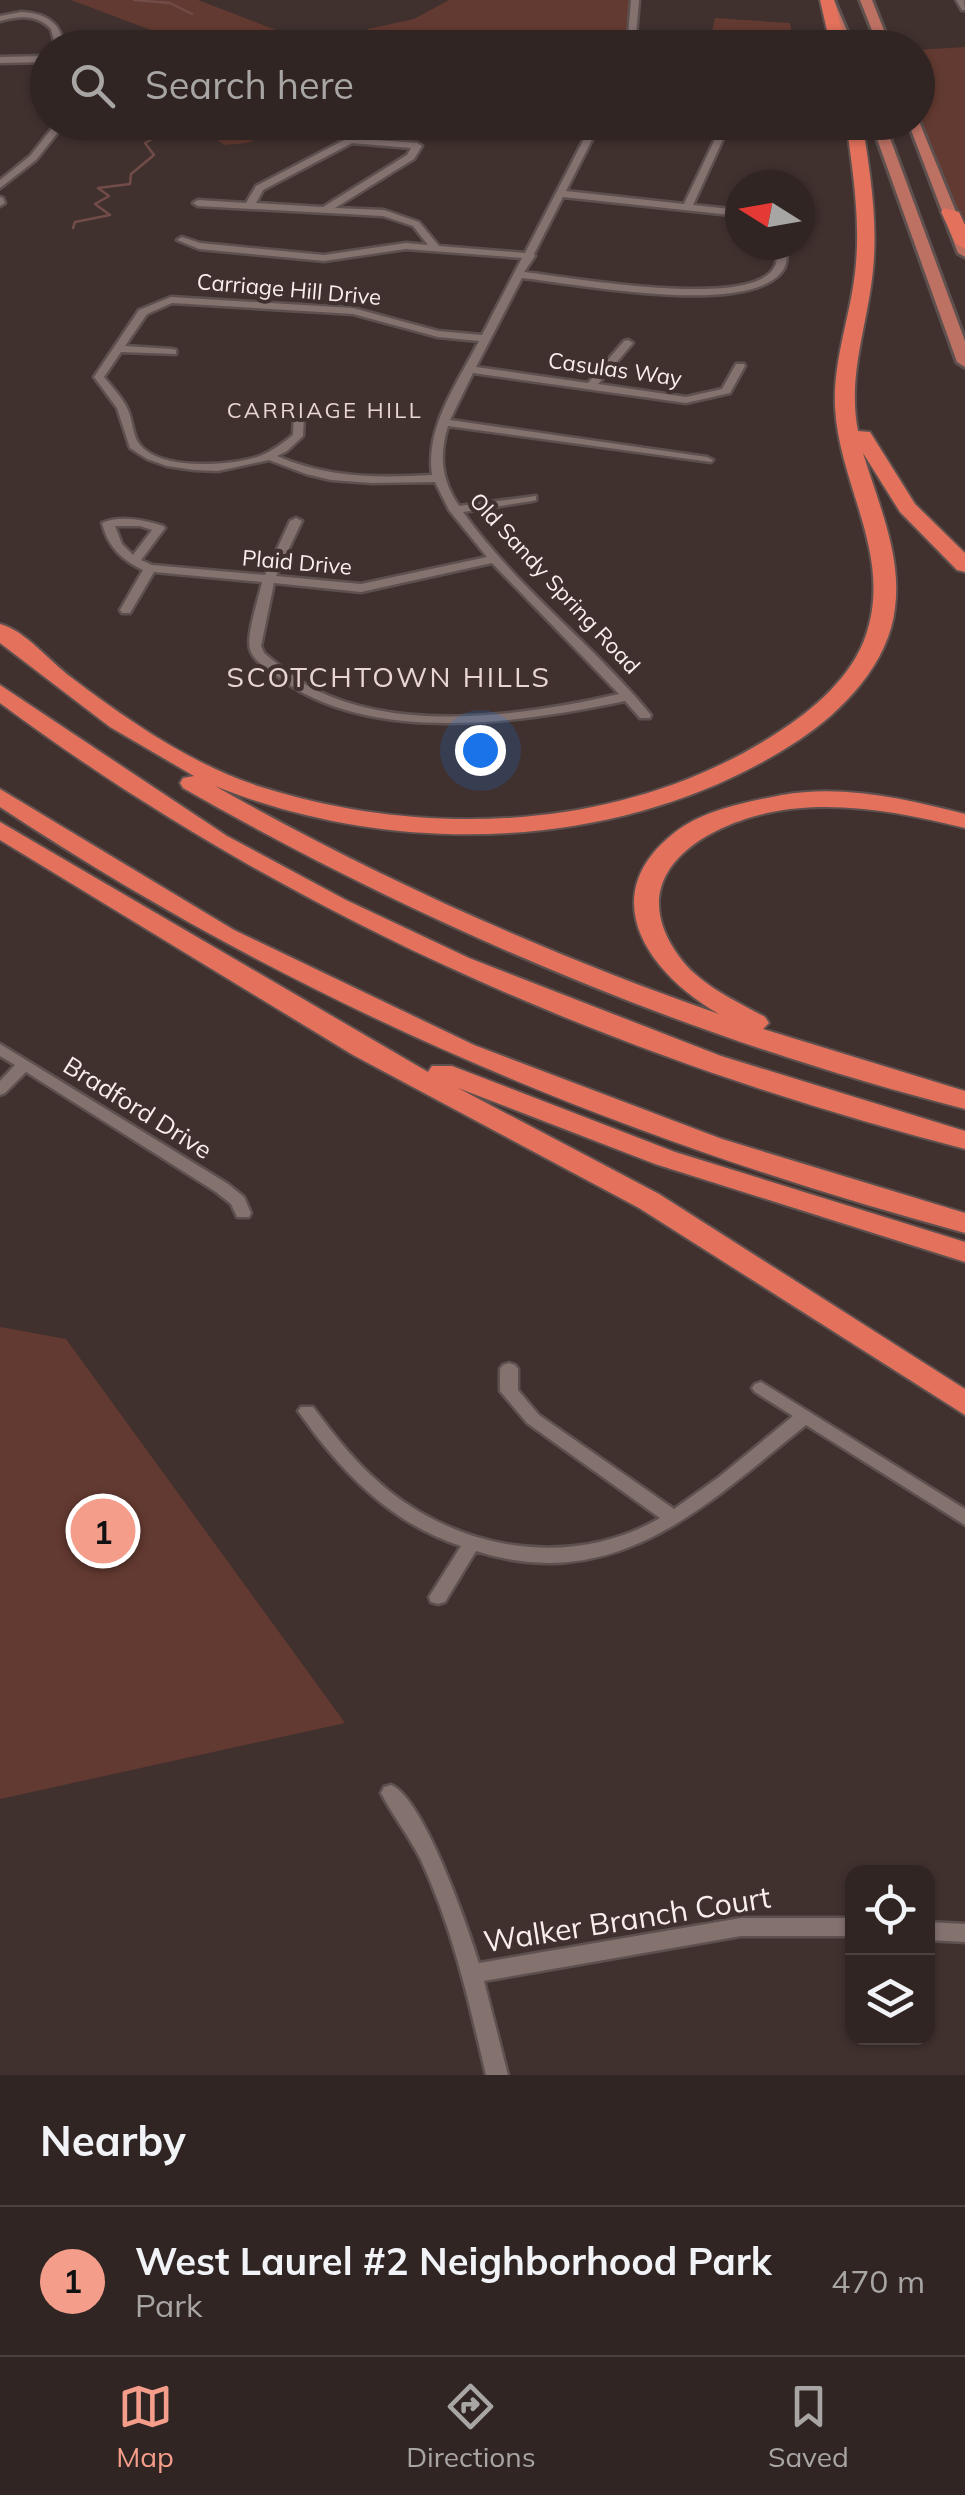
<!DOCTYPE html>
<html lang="en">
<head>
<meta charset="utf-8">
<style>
  body { margin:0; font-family:Mulish,sans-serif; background:#3c312f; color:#f1f3f6 }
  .controls { position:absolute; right:30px; bottom:30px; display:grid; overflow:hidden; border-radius:20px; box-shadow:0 2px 8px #0004 }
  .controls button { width:90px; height:90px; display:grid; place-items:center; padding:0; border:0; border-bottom:2px solid #4b4240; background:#302522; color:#f1f3f6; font:50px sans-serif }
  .compass { position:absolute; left:725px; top:170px; width:90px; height:90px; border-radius:50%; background:#302522; box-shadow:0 2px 8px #0004; rotate:281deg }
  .you { position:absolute; left:480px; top:750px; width:35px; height:35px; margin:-25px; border:8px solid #fff; border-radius:50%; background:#1a73e8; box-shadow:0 0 0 15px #1a73e833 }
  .badge { display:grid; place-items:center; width:65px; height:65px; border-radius:50%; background:#f49d8b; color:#111; font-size:32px; font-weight:700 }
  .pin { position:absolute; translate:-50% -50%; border:5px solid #fff; box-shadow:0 2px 10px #0006 }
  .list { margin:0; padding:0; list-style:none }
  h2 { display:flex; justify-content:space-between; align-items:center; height:130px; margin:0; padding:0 40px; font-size:42px }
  h2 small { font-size:32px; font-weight:400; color:#a8a5a5 }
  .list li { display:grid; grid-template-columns:65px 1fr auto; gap:30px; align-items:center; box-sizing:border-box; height:150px; padding:0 40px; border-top:2px solid #4b4240 }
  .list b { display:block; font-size:38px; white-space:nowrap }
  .list p { margin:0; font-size:32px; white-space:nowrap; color:#a8a5a5 }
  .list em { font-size:32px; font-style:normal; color:#a8a5a5 }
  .icon { flex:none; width:55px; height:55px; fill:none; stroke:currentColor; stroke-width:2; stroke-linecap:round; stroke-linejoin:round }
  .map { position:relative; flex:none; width:965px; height:2075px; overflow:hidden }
  .search { position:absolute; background:#302522; box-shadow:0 2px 8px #0004; left:30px; right:30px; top:30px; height:110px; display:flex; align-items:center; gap:25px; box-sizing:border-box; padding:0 35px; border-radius:55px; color:#a8a5a5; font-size:38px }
  .sheet { height:280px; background:#302522 }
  nav { display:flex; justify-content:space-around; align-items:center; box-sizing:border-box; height:140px; border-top:2px solid #4b4240; background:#302522; font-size:28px; color:#a8a5a5 }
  nav a { display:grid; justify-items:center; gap:5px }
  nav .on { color:#f49d8b }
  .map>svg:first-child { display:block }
</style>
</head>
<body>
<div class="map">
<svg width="965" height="2075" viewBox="0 0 965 2075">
  <rect width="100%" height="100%" fill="#40312e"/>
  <g fill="#633a31">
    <polygon points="71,0 198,0 310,43 357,38 368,29 414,19 449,0 635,0 631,47 696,45 701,35 712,32 715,18 790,23 794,47 178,47 159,33"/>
    <polygon points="965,47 965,244 918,122 918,50"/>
    <polygon points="221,123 221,122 301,123 247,143 224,145 211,135"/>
    <polygon points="0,1327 66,1339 345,1723 0,1799"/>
  </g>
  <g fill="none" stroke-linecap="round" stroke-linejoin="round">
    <g stroke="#724c48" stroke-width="2.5">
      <polyline points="134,0 170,3 192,14"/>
      <polyline points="160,122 167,122"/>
      <polyline points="73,228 75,222 110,215 95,204 109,196 98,188 130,184 131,174 154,155 145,143 181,123 173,122"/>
    </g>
    <defs>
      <g id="minor">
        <polygon points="631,0 639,0 635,48 627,48"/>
        <polygon points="956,0 964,0 965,10 962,10"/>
        <path d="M 21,12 C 45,13 62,22 64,48 L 56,48 L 51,29 C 37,14 19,16 0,21 L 0,16 Z"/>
        <polygon points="48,56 48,62 0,63 0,57"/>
        <polygon points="57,122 66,122 36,160 0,188 0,180 30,156"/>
        <path d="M 453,122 L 490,122 L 587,132 L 592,122 L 601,122 L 566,191 L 684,204 L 716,137 L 716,122 L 724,122 L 724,137 L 693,205 L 740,210 L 740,216 L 563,197 L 534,254 L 535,256 L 524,272 C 569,277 749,310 774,268 C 778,262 777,252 777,245 L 787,245 C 787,255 788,266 780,274 C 740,316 577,284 522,278 L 476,367 L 588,383 L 624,341 L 628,340 L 633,343 L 598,384 L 686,397 L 722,389 L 736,364 L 744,364 L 745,366 L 730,393 L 686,403 L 473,373 L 450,420 L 707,457 L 713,460 L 711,462 L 448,426 C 439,455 441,480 459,506 L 536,496 L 536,500 L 532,501 L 463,512 C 516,587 594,645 651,715 L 650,718 L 640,718 L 625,701 C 521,723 367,746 277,676 C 268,669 253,661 250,649 C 246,635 259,598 262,582 L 154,572 L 130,613 L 122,613 L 120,610 L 143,570 C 122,560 108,547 102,523 C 120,515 144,520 163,526 L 165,528 L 141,560 L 152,565 L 265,575 L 290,521 L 296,518 L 302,521 L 276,576 L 361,584 L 487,557 L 449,510 L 435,482 L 372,483 L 331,480 L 306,474 L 269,460 L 218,471 L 194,470 L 167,466 L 147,459 L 130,448 L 117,408 L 94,377 L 139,310 L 171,297 L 353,308 L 438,331 L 482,335 L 522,258 L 406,249 L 324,261 L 199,249 L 177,240 L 182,237 L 200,243 L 324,255 L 406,243 L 428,245 L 413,226 L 383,216 L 198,206 L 193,203 L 198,200 L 246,203 L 256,186 L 348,138 L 417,143 L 422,146 L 414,159 L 335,208 L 384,210 L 419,222 L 439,246 L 525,253 L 585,137 ZM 352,143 L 411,148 L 407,155 L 323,207 L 256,203 L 263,190 ZM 172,303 L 353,314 L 438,337 L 479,341 C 458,382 425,427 432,475 C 378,478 327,478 277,456 L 287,451 L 303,436 L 304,416 L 299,413 L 294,416 L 293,435 C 282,444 272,451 260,456 C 231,466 162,471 140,445 C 132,436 133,419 127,408 C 122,397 112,387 104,377 L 121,352 L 176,354 L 176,350 L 172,349 L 125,346 L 147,314 ZM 115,526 L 140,526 L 152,530 L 133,555 L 122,544 ZM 492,563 L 619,694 C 527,715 402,734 314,689 C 296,680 280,666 264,653 L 261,646 L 274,583 L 361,592 Z"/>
        <polygon points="0,197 3,198 5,203 0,206"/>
        <polygon points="0,1044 228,1184 244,1197 251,1213 249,1217 237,1217 231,1204 216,1192 26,1072 5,1093 0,1095 0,1081 15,1065 0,1056"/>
        <path d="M 509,1363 L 515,1365 L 518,1369 L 518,1390 L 539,1415 L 674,1509 L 719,1477 L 793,1416 L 755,1392 L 752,1388 L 755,1384 L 761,1382 L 965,1509 L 965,1525 L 806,1425 C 706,1505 617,1596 476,1551 L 445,1602 L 438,1604 L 431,1602 L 429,1597 L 461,1546 C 392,1524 342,1473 301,1415 L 298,1411 L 301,1407 L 313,1407 C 332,1432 350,1456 373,1477 C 450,1549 567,1572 660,1518 L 527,1423 L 500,1391 L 500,1369 L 503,1365 Z"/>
        <path d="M 391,1785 C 424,1798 468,1928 479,1963 L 741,1918 L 852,1918 L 852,1936 L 741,1936 L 484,1981 L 508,2075 L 486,2075 C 469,2002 453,1929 421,1860 C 409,1836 393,1816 381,1793 L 384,1787 Z"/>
        <polygon points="928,1922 965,1924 965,1942 928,1940"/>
      </g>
      <g id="primary">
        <polygon points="822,0 834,0 854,48 842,48"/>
        <polygon points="860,0 872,0 891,48 879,48"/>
        <polygon points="918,119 965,234 965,257 958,253 908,122 918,122"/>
        <polygon points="871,122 884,122 965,341 965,367 957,362"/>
      </g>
      <g id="motorway">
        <polygon points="820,0 834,0 847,48 831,48"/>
        <path d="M 846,122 L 862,122 C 870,171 878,220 873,270 C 868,324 847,376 858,431 L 870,432 L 915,504 L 965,553 L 965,572 L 957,570 L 900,512 L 863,453 C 878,503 902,555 895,608 C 889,663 843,711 799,740 C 631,851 401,861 215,786 C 376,877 544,953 719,1014 C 649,974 593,897 674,833 C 703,810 747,802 782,795 C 843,784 906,799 965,814 L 965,828 C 908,814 849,802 790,809 C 716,818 617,869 678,955 C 698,984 734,1000 765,1017 L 769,1023 L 763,1029 L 965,1091 L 965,1109 C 691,1039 428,928 183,788 L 180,783 L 183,778 L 194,776 L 110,727 L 0,643 L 0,624 C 25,630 51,663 72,678 C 129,721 192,765 261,787 C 429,840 626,831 777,733 C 813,710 852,677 866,635 C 893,554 839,486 835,407 C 833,361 850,317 855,273 C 861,222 853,172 846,122 Z"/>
        <polygon points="944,208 959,212 965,225 965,249 956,244 941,212"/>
        <path d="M 0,685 L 227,836 L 346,900 L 469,958 L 721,1056 L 965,1131 L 965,1149 C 616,1058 290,918 0,703 Z"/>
        <path d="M 0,789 L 234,930 L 474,1045 L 722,1139 L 965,1213 L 965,1233 C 619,1139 299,1005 0,807 Z"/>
        <polygon points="0,822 428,1072 432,1066 452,1066 675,1152 965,1242 965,1262 655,1164 458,1088 659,1194 965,1389 965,1415 639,1208 353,1055 0,840"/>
      </g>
    </defs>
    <use href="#minor" stroke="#5d504e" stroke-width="5"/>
    <use href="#primary" stroke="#5d504e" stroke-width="6"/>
    <use href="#motorway" stroke="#5d504e" stroke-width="4"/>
    <use href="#minor" fill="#84726f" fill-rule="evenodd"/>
    <use href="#primary" fill="#bd7163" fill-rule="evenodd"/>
    <use href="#motorway" fill="#e3715b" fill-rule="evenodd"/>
  </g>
  <g text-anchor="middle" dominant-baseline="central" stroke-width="8" stroke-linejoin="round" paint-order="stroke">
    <g font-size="22" fill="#f9eeec" stroke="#40312e">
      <text transform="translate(289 289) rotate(5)">Carriage Hill Drive</text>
      <text transform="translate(615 369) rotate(8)">Casulas Way</text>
      <text transform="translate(297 562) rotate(5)">Plaid Drive</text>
      <text transform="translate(555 583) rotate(47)">Old Sandy Spring Road</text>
    </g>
    <g font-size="22" letter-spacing="2.5" fill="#e9d5d1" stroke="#40312e">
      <text x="325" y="410">CARRIAGE HILL</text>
    </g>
    <g font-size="25" fill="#f9eeec" stroke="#40312e">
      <text transform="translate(138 1107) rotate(32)">Bradford Drive</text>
    </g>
    <g font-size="28" letter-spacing="2.5" fill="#e9d5d1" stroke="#40312e">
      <text x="389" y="676">SCOTCHTOWN HILLS</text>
    </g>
    <g font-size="30" fill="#f9eeec" stroke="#40312e">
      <text transform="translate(627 1919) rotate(-9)">Walker Branch Court</text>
    </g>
  </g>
</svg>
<div class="controls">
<button><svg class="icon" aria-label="locate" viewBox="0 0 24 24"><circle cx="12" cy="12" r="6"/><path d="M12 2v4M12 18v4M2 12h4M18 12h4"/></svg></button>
<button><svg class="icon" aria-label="layers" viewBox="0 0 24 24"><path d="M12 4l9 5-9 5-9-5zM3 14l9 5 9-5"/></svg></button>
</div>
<svg class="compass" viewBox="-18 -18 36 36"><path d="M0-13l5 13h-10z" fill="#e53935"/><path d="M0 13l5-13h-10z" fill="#a8a5a5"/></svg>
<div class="you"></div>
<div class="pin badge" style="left:103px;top:1531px">1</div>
<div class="search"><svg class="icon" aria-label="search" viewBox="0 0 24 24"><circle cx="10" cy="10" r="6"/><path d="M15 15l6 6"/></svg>Search here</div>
</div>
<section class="sheet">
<h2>Nearby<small></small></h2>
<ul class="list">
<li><span class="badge">1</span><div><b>West Laurel #2 Neighborhood Park</b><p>Park</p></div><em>470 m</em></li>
</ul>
</section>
<nav>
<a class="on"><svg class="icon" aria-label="map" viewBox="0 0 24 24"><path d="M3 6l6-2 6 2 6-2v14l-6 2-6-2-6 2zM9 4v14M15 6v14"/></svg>Map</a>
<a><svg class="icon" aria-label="directions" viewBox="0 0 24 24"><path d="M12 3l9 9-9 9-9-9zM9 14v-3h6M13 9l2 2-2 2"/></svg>Directions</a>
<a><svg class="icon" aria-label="saved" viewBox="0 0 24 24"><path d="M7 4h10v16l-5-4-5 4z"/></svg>Saved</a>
</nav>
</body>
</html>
